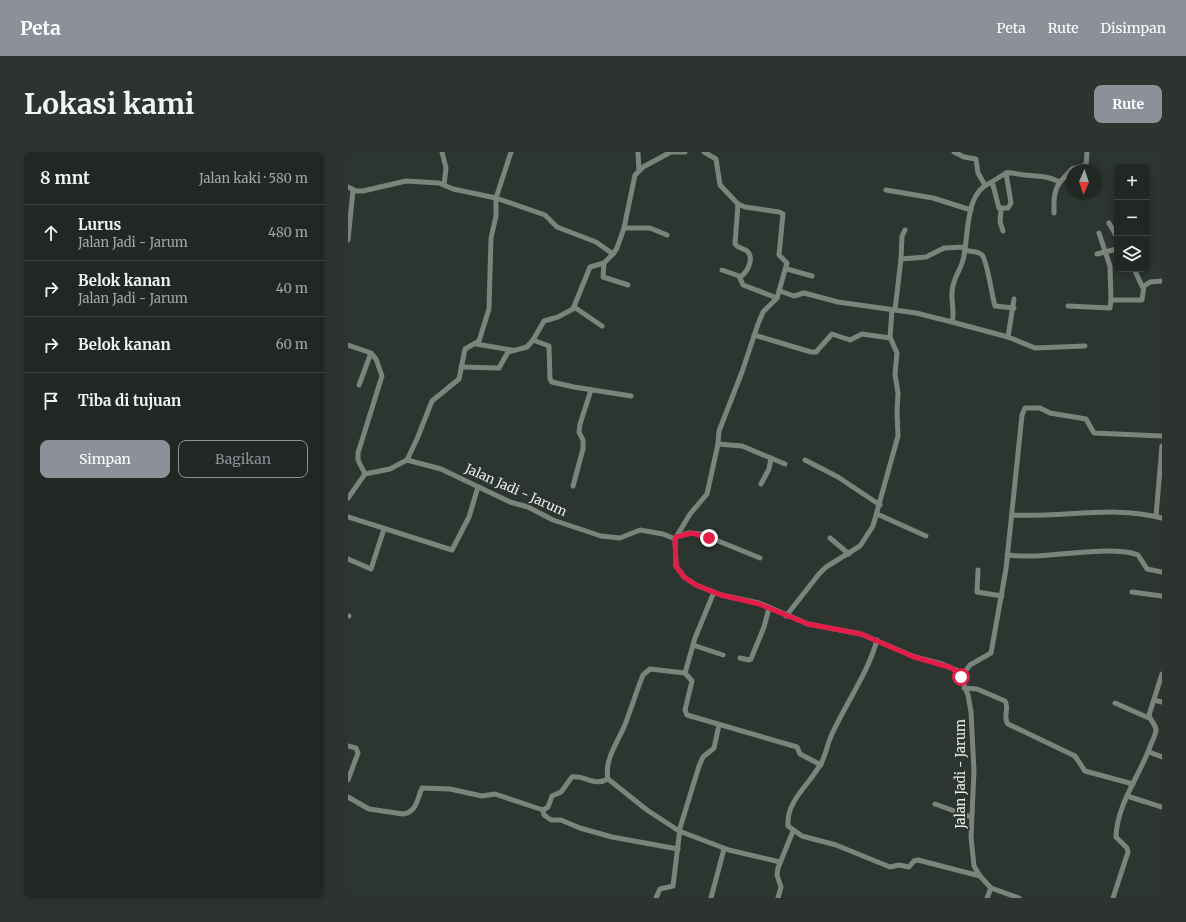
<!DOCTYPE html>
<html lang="id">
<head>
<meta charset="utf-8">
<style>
  body { margin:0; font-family:Merriweather,serif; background:#2d3430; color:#f1f3f6 }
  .controls { position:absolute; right:12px; top:12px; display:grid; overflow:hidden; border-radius:8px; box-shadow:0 2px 6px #0003 }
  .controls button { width:36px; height:36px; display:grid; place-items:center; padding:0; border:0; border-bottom:1px solid #3e4441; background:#212823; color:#f1f3f6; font:20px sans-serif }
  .compass { position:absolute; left:718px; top:12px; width:36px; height:36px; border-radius:50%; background:#212823; box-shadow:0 2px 6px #0003; rotate:182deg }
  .stop { position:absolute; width:12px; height:12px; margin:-9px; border:3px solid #e11d48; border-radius:50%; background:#fff }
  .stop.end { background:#e11d48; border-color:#fff; box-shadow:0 1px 4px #0008 }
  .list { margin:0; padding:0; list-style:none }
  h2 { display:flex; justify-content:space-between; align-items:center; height:52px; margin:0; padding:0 16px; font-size:17px }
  h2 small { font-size:13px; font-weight:400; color:#a2a6a6 }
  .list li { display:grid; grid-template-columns:26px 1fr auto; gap:12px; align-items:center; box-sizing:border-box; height:56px; padding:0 16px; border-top:1px solid #3e4441 }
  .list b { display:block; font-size:15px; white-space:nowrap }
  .list p { margin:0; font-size:13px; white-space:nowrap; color:#a2a6a6 }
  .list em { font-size:13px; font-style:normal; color:#a2a6a6 }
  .actions { display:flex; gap:8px; padding:12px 16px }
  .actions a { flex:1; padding:9px 0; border:1px solid #8c9099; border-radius:8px; text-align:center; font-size:14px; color:#8c9099 }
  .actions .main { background:#8c9099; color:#fff }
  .icon { flex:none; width:22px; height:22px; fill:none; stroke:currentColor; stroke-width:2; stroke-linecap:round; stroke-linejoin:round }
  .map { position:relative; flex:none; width:814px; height:746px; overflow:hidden; border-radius:8px }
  header { display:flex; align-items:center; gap:24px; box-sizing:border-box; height:56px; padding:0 20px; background:#8c9099; color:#fff }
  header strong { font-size:19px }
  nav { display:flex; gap:22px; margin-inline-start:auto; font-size:14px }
  .intro { display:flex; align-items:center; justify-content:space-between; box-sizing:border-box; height:96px; padding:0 24px }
  h1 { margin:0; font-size:28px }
  .button { padding:10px 18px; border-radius:8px; background:#8c9099; color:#fff; font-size:14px; font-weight:700 }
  main { display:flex; gap:24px; padding:0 24px }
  aside { flex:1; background:#212823; border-radius:8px; box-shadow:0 2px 6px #0003 }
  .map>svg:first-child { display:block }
</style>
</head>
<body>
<header>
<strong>Peta</strong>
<nav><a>Peta</a><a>Rute</a><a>Disimpan</a></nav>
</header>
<div class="intro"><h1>Lokasi kami</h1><a class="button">Rute</a></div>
<main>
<aside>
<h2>8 mnt<small>Jalan kaki · 580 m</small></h2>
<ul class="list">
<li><svg class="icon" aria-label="ahead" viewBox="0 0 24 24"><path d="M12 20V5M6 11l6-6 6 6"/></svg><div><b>Lurus</b><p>Jalan Jadi - Jarum</p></div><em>480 m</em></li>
<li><svg class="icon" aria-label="right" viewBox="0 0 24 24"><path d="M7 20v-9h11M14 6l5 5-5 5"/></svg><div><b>Belok kanan</b><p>Jalan Jadi - Jarum</p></div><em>40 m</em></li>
<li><svg class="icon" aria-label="right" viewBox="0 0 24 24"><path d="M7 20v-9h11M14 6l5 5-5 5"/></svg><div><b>Belok kanan</b></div><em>60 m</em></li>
<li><svg class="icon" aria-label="arrive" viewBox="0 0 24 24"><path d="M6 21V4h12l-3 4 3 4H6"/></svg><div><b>Tiba di tujuan</b></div></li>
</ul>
<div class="actions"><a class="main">Simpan</a><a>Bagikan</a></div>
</aside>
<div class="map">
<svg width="814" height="746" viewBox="0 0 814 746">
  <rect width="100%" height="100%" fill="#2c352f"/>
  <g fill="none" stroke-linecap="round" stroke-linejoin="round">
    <g stroke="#7a847d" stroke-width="5">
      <polyline points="94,0 98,16 96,33"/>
      <polyline points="290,0 291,19"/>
      <polyline points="322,0 337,0"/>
      <polyline points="606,0 616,5 628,7 630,21 637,33"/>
      <polyline points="642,31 658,21"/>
      <polyline points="0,35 8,39 15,39 58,29 91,31 105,37 148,46 197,63 209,75 248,90 265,102"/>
      <polyline points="538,38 585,46 623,58"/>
      <path d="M 390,52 L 387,92 C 391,97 395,96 399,99 C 407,106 399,121 392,125"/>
      <polyline points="653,57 652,70 655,79"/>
      <path d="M 706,61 C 706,50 705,40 712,30"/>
      <polyline points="761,71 769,85"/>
      <polyline points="276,76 302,76 319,83"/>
      <polyline points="751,81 762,114 763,148"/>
      <polyline points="0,88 5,38"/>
      <path d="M 616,97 C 621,101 629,98 634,103 C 639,108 644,144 647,154 L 666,156"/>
      <polyline points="749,102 769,97"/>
      <polyline points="553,107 554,84 557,78"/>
      <polyline points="256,111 255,125 280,133"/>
      <polyline points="439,117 464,124"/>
      <polyline points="786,117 795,136"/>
      <polyline points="374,118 391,124 395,133 429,146"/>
      <path d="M 432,139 L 446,144 L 456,141 L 490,150 L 568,161 L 604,170 C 607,160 603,150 604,140 C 605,125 612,120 615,108 C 621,86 616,41 642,31 L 645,33 L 651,56 L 660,56 L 663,51 L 658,21 C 666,20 670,23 677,23 C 693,25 696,23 712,30 L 724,17 L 738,13 L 739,0"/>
      <polyline points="720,154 762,156 763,148 794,148 796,134 802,130 814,129"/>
      <polyline points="226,155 254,174"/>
      <polyline points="547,158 553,107 578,105 596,96 616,95"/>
      <polyline points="604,170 660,185 666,147"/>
      <polyline points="406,183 463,200 468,200 484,182 502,188 514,182 542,186"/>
      <polyline points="660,185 687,196 737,194"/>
      <polyline points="128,192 164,198"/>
      <polyline points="0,193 23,201 28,207 34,224 10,301 10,308 17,322"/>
      <polyline points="113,215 151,216 160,200 179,195 185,188"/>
      <polyline points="11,233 23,201"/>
      <polyline points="283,244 226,235 204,230 202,227 201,194 185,188 196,169 210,165 225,157 242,115 256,111 265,102 269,96 276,76 287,23 295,15 321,1"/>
      <polyline points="370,292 394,294 437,312"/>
      <polyline points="59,308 69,287 84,249 111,227 117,197 131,189 141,157 143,86 148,64 148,46 163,0"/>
      <polyline points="457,308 490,325 532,353"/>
      <polyline points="413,332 421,317 423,306"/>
      <polyline points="225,334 235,297 235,288 231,280 232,272 243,238"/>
      <polyline points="0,346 17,322 42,317 59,308 93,317 162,350 180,355 205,368 253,384 272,386 292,378 315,382 327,387 328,414 336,425 348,433 373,443 411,451 460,472 513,482 567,505 594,512 608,518 613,525 620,543 623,560 626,619 623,685 626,714 632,724 643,736 671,746"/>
      <polyline points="529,362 578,384"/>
      <path d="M 664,363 C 714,366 765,353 814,366"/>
      <polyline points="808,364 814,294"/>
      <polyline points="0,365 104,398 121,365 130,335"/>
      <polyline points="328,385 341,381 353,382 412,406"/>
      <polyline points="482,386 501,402"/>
      <polyline points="327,387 342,362 359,342 370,292 371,279 394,220 410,172 415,160 429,146 439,111 431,103 435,62 431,60 397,55 390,52 372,33 368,7 356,0"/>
      <path d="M 659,403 C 692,407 726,399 759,399 C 769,399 781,399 790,403 L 799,417 L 814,420"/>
      <polyline points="0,407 23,417 36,377"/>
      <polyline points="630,418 629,440 654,444"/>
      <path d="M 366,440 L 347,486 L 337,521 L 302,517 L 295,523 C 288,540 283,558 276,575 C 269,591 256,609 260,627 L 299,658 L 331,679 L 381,698 L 432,710"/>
      <polyline points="784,440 814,444"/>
      <polyline points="0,464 1,464"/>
      <polyline points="438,464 471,422 478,415 512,394 525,374 550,284 549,260 550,241 547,222 549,201 542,185 544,158"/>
      <path d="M 529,488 C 520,521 498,551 484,582 C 479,592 478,604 472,613 C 461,633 438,649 440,674 L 454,684 L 488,693 L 542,715 L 551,713 L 561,715 L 566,709 L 570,708 L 632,724"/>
      <polyline points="345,493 375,503"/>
      <polyline points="392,506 401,508 403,507 416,475 421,456"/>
      <polyline points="337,521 344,529 337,558 339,563 449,595 452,602 473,613"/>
      <polyline points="613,525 622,513 643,501 658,417 674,263 677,256 692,256 702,261 738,267 746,281 814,284"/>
      <path d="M 616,536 L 629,537 L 657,549 C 662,557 654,565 660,572 L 727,604 L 737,619 L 785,632"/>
      <polyline points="806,548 814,550"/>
      <polyline points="767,551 801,566"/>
      <polyline points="0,594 8,596 10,601 0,628"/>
      <polyline points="801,600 814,605"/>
      <polyline points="779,644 814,655"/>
      <path d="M 0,645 L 21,657 L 55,662 C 69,660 69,647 74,636 L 102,637 L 134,644 L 147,642 L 195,658 L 200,655 L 204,644 L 213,640 L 224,625 C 238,623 245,635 260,627"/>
      <polyline points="587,652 623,665"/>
      <polyline points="195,658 196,663 203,668 213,668 232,676 264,685 330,697"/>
      <polyline points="308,746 312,737 325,734 332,676 351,614 355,605 366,596 371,573"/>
      <polyline points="363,746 376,697"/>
      <polyline points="430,746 433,735 429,723 430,716 445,679"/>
      <polyline points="639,746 643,736"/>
      <path d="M 765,746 L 780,700 L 779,696 L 768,685 C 769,651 793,622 803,592 C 805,588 808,581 808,577 C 807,572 802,568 801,563 L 814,522"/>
    </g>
  </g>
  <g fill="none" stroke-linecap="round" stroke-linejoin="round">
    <polyline stroke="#e11d48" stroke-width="5" points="361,386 344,381 328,385 327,387 328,414 336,425 348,433 373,443 411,452 460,472 513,482 566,505 604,516 613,525"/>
  </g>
  <g text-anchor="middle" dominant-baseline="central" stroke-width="4" stroke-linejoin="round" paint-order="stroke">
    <g font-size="13" fill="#e6ece8" stroke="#2c352f">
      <text transform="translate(168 338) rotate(24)">Jalan Jadi - Jarum</text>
      <text transform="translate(612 622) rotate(-90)">Jalan Jadi - Jarum</text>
    </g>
  </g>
</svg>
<div class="controls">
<button>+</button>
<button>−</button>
<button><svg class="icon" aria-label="layers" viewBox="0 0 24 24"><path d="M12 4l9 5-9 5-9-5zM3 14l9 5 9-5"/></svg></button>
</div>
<svg class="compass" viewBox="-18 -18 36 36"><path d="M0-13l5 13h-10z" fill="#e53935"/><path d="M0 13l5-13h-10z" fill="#a2a6a6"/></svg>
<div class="stop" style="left:613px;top:525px"></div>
<div class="stop end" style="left:361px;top:386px"></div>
</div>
</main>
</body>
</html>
